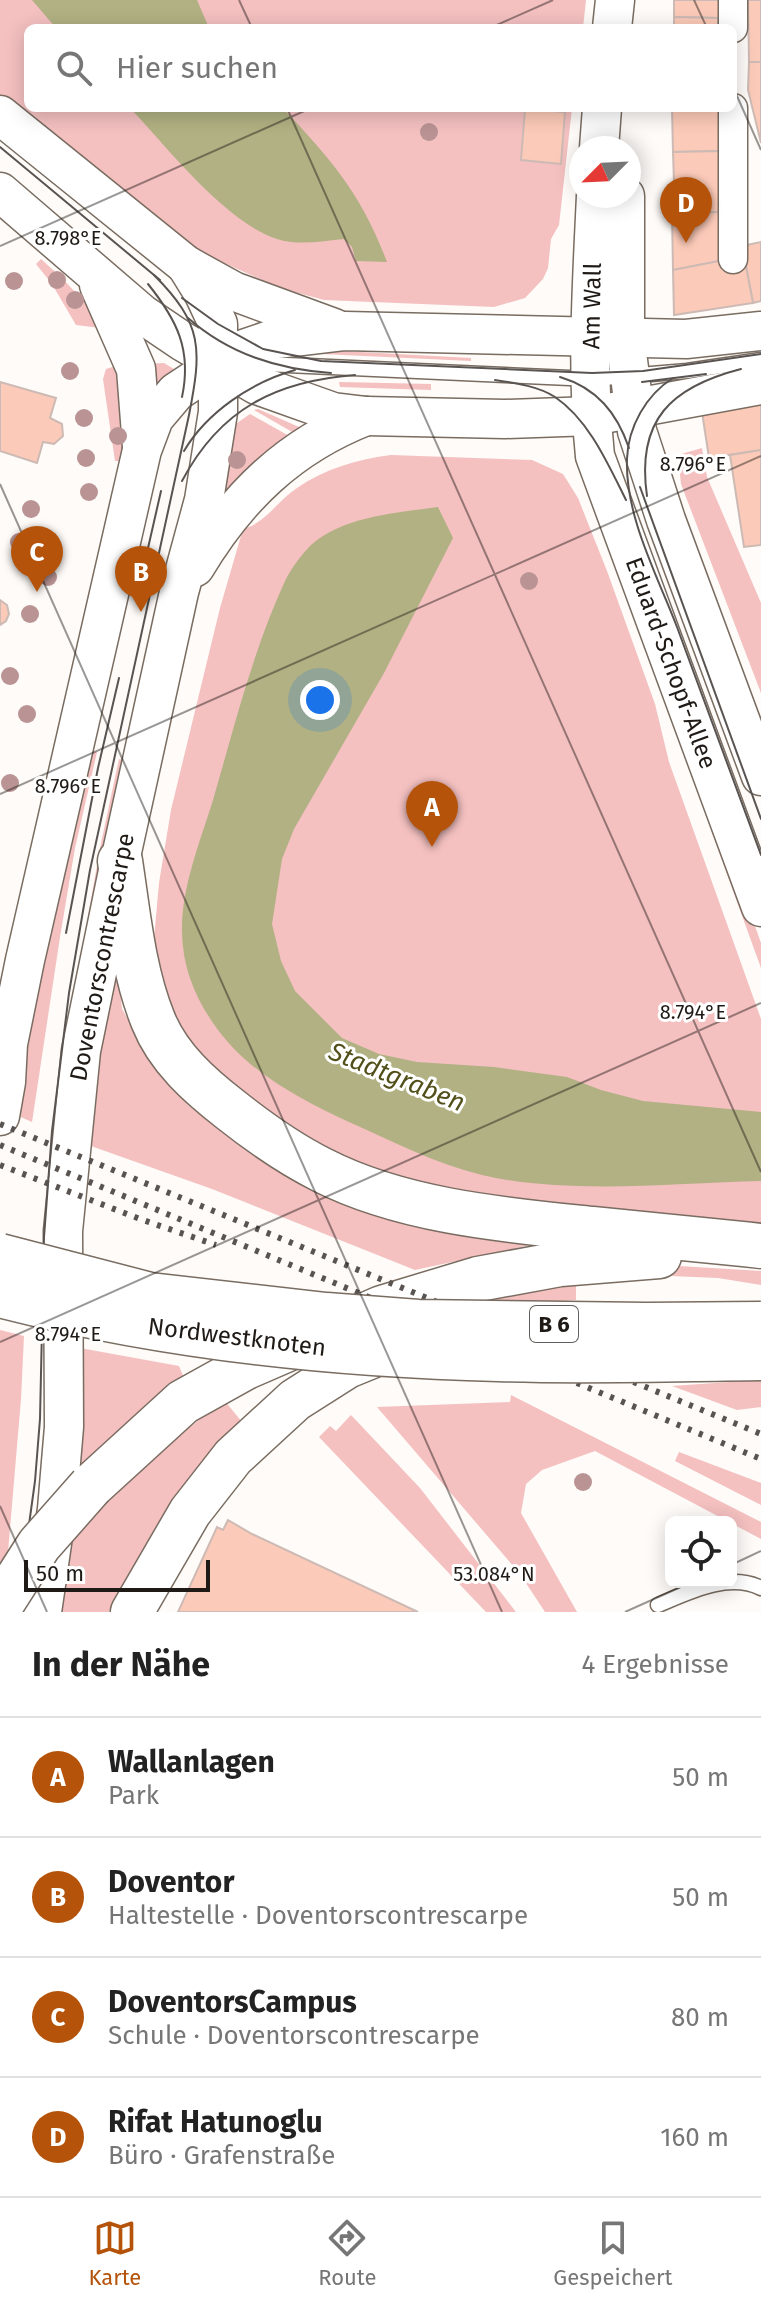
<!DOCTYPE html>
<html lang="de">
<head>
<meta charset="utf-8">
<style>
  body { margin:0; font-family:"Fira Sans",sans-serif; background:#f2f2f2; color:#222 }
  .controls { position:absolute; right:24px; bottom:24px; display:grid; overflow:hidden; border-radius:12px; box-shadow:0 4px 20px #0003 }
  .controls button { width:72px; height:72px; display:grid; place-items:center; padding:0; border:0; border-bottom:2px solid #e0e0e0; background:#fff; color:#222; font:40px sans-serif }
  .compass { position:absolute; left:569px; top:136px; width:72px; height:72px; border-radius:50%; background:#fff; box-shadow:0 4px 20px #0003; rotate:246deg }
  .scale { position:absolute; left:24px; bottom:20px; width:186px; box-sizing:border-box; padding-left:8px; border:4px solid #1f1a16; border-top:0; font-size:22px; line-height:28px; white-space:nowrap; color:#1f1a16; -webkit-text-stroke:6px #fff; paint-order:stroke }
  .you { position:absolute; left:320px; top:700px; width:28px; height:28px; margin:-20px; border:6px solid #fff; border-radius:50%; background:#1a73e8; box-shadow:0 0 0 12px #1a73e833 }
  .badge { display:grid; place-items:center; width:52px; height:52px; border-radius:50%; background:#b45309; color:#fff; font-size:26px; font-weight:700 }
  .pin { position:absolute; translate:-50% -66px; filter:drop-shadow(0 2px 4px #0008) }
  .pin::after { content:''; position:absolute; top:42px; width:28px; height:24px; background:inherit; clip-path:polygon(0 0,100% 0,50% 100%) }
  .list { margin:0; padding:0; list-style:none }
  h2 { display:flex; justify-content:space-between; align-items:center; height:104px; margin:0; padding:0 32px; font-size:34px }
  h2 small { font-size:26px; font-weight:400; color:#767676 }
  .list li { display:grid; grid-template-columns:52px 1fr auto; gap:24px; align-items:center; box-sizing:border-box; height:120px; padding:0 32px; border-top:2px solid #e0e0e0 }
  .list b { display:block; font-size:30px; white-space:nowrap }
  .list p { margin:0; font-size:26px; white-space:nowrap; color:#767676 }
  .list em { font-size:26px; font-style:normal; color:#767676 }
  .icon { flex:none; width:44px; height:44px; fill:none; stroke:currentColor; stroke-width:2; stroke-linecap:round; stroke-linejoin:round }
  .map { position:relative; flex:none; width:761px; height:1612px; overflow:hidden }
  .search { position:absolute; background:#fff; box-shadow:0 4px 20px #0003; left:24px; right:24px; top:24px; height:88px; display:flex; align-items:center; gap:20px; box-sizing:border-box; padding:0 28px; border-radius:12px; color:#767676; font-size:30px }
  .sheet { height:584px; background:#fff }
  nav { display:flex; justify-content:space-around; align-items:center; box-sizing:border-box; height:112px; border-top:2px solid #e0e0e0; background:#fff; font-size:22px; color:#767676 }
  nav a { display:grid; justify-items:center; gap:4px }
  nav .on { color:#b45309 }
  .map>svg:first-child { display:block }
</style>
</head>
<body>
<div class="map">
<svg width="761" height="1612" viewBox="0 0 761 1612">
  <rect width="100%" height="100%" fill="#fefbf8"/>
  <g fill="#f4c0c0">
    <polygon points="0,0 586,0 583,28 28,28 28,108 572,108 559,225 551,239 548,268 543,279 525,298 494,307 324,300 280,288 175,241 0,103"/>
    <polygon points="41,259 63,279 109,329 76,325 52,284 36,264"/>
    <polygon points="323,350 471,358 471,361 322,354"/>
    <polygon points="126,363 124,461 115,461 103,379 106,369"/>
    <polygon points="164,363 174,369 147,399 144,364"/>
    <polygon points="339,382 431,384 431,390 340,387"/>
    <polygon points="258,409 299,427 301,432 294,433 254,410"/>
    <polygon points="250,414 291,437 228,498 216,495 230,428"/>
    <polygon points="702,448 707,477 761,603 761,693 681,484 678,455"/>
    <path d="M 391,455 L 532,460 L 563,474 L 578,498 L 607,571 L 655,704 L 669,762 L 761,1019 L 761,1227 L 593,1217 L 408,1186 L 329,1153 L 224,1083 L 185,1040 L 162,992 L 154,939 L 159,883 L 171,810 L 220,608 L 243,529 C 266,523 277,501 297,488 C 324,469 358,459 391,455 Z"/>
    <polygon points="86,749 97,752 75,848 60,937 32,1122 7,1111"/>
    <polygon points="119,759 126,761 79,969 100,848"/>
    <polygon points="719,826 761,943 761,968 711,830"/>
    <polygon points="116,950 122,1009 145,1048 188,1105 239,1145 320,1190 402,1221 470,1237 527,1243 526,1246 415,1270 212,1189 91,1146 103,1029"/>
    <polygon points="679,1266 761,1271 761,1285 718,1278 647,1275 576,1281 576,1300 480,1306 483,1291 585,1273"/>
    <polygon points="0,1330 24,1336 21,1399 8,1552 5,1565 0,1574"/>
    <polygon points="80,1348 179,1366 187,1385 72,1488"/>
    <polygon points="758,1380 761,1381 761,1407 737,1410 672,1386"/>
    <polygon points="511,1395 761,1522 761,1539 595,1451 542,1470 526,1484 521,1513 577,1612 545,1612 520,1574 377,1407 510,1402"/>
    <polygon points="224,1400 242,1422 152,1535 109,1612 57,1612 64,1550 90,1519 151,1458"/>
    <polygon points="351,1415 420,1488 516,1612 486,1612 319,1437 330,1426 336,1431"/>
    <polygon points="679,1452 761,1483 761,1505 675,1461"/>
  </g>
  <g fill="#b1b183">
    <polygon points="32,0 197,0 209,28 56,28"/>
    <path d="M 130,108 L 283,108 C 332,161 361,193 387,262 L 356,261 L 352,247 L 344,239 C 323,241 298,246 277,239 C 225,222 168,148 130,108 Z"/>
    <path d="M 438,507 L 453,538 L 384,673 L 294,829 L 282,859 L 272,924 L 281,961 L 295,991 L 342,1038 L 379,1054 L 417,1062 L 494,1067 L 567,1077 L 601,1090 L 643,1101 L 761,1112 L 761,1181 C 674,1183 566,1195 482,1175 C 436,1164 392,1141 349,1122 C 301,1100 250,1073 218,1030 C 196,1000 183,970 182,933 C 181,888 200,842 213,800 C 234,728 253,650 285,581 C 290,570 301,555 310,546 C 342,516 397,513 438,507 Z"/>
  </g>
  <g fill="#fccab8" stroke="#cdbab4" stroke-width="2">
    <polygon points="674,0 720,0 720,18 674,17"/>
    <polygon points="748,0 761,0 761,62 749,62"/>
    <polygon points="674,17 718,18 718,28 674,28"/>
    <polygon points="749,62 761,62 761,143 748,90"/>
    <polygon points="672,108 721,108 722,151 673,152"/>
    <polygon points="525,109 565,112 561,164 521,160"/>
    <polygon points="719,151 721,212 675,213 673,152"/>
    <polygon points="721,212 721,261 673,270 672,213"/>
    <polygon points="761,242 761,301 753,303 742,246"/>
    <polygon points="744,256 753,303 674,315 673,270"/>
    <polygon points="0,382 56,398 50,418 62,424 63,436 54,444 43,442 37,463 0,451"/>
    <polygon points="761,403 761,450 709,458 702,412"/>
    <polygon points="761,450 761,545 744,547 730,455"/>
    <polygon points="0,600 7,605 9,614 6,621 0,625"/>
    <polygon points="228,1520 252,1534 418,1612 178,1612 217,1527 223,1530"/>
  </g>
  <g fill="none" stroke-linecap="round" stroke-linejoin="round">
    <defs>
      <g id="lane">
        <polyline points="243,363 592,379 687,371 761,360"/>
        <path d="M 658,1605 C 689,1592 728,1572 761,1588"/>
      </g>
      <g id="street">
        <polyline points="733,0 733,28"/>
        <polyline points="733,108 733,259"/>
      </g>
      <g id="secondary">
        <polyline points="612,28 615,0"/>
        <polyline points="0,115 186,265 233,291 334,328"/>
        <polyline points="599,148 602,108"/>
        <polyline points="0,192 142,314 182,341 257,385 333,412 366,416 505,419 592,416 761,385"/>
        <path d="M 596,196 C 592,282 586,370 595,456 L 761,907"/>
        <polyline points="625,196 625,337 637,431 666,520 761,776"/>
        <polyline points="99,285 136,369 142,447"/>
        <path d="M 195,567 C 237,497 289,446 366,416"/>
        <polyline points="0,1116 6,1082 8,1044 25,960 142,450 154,418 176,392 238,351 270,340 345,331 686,339 761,331"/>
        <polyline points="42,1612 57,1509 64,1427 63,1231 81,1051 120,861 179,592 204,500 218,412 218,324 204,294 186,265"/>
      </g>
      <polyline id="primary" points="132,1612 190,1512 233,1457 295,1400 347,1367 391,1349"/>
      <g id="highway">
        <path d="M 120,861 C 128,913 133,971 153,1020 C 168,1058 200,1086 231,1110 C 260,1133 290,1154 322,1170 C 402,1211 504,1220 592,1229 C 649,1235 705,1240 761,1246"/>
        <polyline points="91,1486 183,1402 246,1367 382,1308 478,1279 560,1264 659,1256"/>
      </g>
    </defs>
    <use href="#lane" stroke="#796c61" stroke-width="17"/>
    <use href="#street" stroke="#796c61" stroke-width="31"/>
    <use href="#secondary" stroke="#796c61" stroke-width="41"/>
    <use href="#primary" stroke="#796c61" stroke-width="45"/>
    <use href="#highway" stroke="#796c61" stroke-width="47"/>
    <use href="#lane" stroke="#fff" stroke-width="14"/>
    <use href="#street" stroke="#fff" stroke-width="28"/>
    <use href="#secondary" stroke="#fff" stroke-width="38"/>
    <use href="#primary" stroke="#fff" stroke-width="42"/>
    <use href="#highway" stroke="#fff" stroke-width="44"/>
    <g stroke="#595451" stroke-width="2">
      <polyline points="0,147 160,280"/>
      <path d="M 148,284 C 177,320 192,350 182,397"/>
      <polyline points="182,298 218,324 263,349 321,361 592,373 643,371 761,354"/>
      <path d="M 188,318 C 229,354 277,369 331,373"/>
      <path d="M 560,377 C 597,388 617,413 629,448"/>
      <path d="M 673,378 C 646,395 628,427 627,459 C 625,516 657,575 677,627 C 705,703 733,779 761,855"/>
      <path d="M 495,380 C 515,383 538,386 555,397 C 589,420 608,464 626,500"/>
      <polyline points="642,382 706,374"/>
      <path d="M 184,451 C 207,412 252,382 295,370"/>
      <path d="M 182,481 C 220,409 276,381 355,375"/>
      <polyline points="640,487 761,819"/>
      <path d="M 647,496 C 636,420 671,387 741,369"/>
      <polyline points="138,592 161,491"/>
      <polyline points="66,933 98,768 119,678"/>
      <polyline points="5,1612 13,1566"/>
      <path d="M 17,1612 L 35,1481 L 40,1419 L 44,1237 L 52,1131 L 69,993 L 90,870 L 189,415 C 202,349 203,324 154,275"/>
    </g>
    <g stroke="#595451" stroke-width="6" stroke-dasharray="4 8" stroke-linecap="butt">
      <polyline points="0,1124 761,1434"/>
      <polyline points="0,1145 761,1459"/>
      <polyline points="0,1165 140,1219 216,1245"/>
    </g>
    <defs>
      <g id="highway-bridge">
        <polyline points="0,1256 150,1295 326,1315 418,1322 646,1325 761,1324"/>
        <path d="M 0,1295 C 163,1337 331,1355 499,1359 C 587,1362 674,1359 761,1358"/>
        <polyline points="0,1606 39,1545 91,1486"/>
      </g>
    </defs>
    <use href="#highway-bridge" stroke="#796c61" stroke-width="47" stroke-linecap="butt"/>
    <use href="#highway-bridge" stroke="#fff" stroke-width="44"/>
  </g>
  <g fill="#ba9494">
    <circle cx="429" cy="132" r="9"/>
    <circle cx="57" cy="280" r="9"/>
    <circle cx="14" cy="281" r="9"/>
    <circle cx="75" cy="300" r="9"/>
    <circle cx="70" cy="371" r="9"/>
    <circle cx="84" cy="418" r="9"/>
    <circle cx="118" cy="436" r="9"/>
    <circle cx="86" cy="458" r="9"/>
    <circle cx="237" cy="460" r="9"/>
    <circle cx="89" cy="492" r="9"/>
    <circle cx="31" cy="509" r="9"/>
    <circle cx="19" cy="542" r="9"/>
    <circle cx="48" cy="577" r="9"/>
    <circle cx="529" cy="581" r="9"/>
    <circle cx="30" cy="614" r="9"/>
    <circle cx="10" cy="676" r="9"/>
    <circle cx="27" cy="714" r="9"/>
    <circle cx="10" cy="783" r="9"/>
    <circle cx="583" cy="1482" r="9"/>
  </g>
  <path fill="none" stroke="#1f1a16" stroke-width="2" stroke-opacity="0.45" d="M 239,0 L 252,28M 694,0 L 707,28M 490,28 L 553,0M 733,87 L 761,150M 287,108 L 761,1172M 0,246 L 311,108M 0,484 L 502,1612M 0,794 L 761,456M 0,1342 L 761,1003M 0,1506 L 47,1612M 731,1565 L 761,1551M 625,1612 L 692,1582"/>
  <g text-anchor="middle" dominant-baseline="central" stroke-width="6" stroke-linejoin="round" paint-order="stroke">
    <rect fill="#fff" stroke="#625f5c" stroke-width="2" x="530" y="1306" width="48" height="36" rx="6"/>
    <g font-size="22" font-weight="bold" fill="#1f1a16">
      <text x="554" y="1324">B 6</text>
    </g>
    <g font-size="24" fill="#1f1a16" stroke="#fff">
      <text transform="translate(592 306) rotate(-89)">Am Wall</text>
      <text transform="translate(671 663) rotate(70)">Eduard-Schopf-Allee</text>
      <text transform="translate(102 957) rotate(-79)">Doventorscontrescarpe</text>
      <text transform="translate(237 1337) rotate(7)">Nordwestknoten</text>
    </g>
    <g font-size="26" font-style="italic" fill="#52501a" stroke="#fff">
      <text transform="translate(397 1077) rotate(22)">Stadtgraben</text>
    </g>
  </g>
  <g font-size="20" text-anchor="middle" fill="#1f1a16" stroke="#fff" stroke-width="6" stroke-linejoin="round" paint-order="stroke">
    <text x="68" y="245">8.798°E</text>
    <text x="693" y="471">8.796°E</text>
    <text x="68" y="793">8.796°E</text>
    <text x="693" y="1019">8.794°E</text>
    <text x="68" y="1341">8.794°E</text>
    <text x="494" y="1581">53.084°N</text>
  </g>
</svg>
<div class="controls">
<button><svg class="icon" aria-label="locate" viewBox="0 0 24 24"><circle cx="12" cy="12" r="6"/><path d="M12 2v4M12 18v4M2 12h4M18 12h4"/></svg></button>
</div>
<svg class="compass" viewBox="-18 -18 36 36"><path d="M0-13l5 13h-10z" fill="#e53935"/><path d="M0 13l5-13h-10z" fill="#767676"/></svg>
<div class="scale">50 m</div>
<div class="you"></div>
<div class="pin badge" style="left:432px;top:847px">A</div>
<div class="pin badge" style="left:141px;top:612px">B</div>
<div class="pin badge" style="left:37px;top:592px">C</div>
<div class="pin badge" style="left:686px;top:243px">D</div>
<div class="search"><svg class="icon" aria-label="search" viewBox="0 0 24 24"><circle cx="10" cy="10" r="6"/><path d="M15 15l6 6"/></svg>Hier suchen</div>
</div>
<section class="sheet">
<h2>In der Nähe<small>4 Ergebnisse</small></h2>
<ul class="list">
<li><span class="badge">A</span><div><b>Wallanlagen</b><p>Park</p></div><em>50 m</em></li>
<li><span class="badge">B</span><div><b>Doventor</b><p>Haltestelle · Doventorscontrescarpe</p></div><em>50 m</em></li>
<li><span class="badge">C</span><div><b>DoventorsCampus</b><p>Schule · Doventorscontrescarpe</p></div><em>80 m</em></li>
<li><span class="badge">D</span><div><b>Rifat Hatunoglu</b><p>Büro · Grafenstraße</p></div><em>160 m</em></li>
</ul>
</section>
<nav>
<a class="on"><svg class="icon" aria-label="map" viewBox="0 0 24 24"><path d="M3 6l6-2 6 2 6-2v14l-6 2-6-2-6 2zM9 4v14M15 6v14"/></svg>Karte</a>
<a><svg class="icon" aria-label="directions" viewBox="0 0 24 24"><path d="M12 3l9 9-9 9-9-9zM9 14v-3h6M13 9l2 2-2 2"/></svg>Route</a>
<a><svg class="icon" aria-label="saved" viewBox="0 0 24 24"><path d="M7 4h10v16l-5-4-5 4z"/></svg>Gespeichert</a>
</nav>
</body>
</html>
